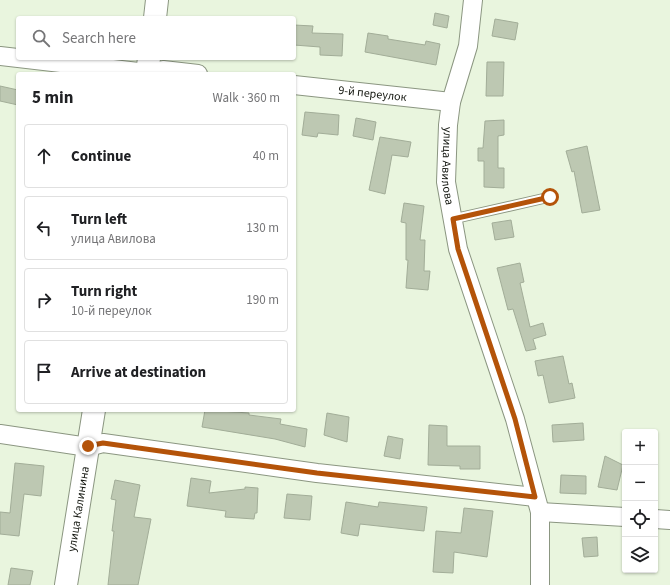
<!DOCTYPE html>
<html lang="en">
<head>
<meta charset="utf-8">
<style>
  body { margin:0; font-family:"Source Sans 3",sans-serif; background:#f6f6f6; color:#202124 }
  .controls { position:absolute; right:12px; bottom:12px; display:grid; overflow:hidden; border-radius:4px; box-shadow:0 1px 3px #0004 }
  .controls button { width:36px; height:36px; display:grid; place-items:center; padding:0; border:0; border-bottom:1px solid #e0e0e0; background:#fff; color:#202124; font:20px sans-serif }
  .stop { position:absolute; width:12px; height:12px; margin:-9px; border:3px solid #b45309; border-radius:50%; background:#fff }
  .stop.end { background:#b45309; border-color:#fff; box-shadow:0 1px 4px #0008 }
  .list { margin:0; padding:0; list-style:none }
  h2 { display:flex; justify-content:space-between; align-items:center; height:52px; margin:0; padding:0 16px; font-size:17px }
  h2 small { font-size:13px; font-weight:400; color:#757577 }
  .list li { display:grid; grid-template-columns:26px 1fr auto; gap:12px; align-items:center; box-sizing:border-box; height:64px; margin:0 8px 8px; padding:0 8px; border:1px solid #e0e0e0; border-radius:4px }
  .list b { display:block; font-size:15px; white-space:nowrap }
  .list p { margin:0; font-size:13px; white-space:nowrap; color:#757577 }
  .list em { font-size:13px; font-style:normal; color:#757577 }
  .icon { flex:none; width:22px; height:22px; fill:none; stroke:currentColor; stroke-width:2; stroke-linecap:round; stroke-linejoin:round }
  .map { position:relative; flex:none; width:670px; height:585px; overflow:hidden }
  .search { position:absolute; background:#fff; box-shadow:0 1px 3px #0004; left:16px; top:16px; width:280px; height:44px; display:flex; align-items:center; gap:10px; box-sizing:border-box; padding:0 14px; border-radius:4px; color:#757577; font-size:15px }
  .panel { position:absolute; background:#fff; box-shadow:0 1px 3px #0004; left:16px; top:72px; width:280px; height:340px; border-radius:4px }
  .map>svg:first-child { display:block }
</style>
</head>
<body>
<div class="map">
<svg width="670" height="585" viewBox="0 0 670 585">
  <rect width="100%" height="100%" fill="#e9f5de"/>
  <g fill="#bdc8b2" stroke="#a2ad98">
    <polygon points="435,13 449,16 447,28 433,25"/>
    <polygon points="495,19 518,23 515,40 492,36"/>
    <polygon points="294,25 313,26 312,33 343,34 342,56 320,55 320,47 294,45"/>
    <polygon points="368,33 388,36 388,39 425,45 426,41 440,44 436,65 365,52"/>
    <polygon points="487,62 504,62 503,96 486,96"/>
    <polygon points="0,86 18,90 18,105 0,101"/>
    <polygon points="305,112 339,115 338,135 318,133 317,137 302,135"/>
    <polygon points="356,118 376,122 373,140 353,136"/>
    <polygon points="504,120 504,135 498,136 498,168 504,168 504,188 484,187 484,161 478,161 478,148 483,148 485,121"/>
    <polygon points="380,137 411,142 408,157 392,155 385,194 369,190"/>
    <polygon points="587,146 600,210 582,213 574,171 572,172 566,151"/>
    <polygon points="404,203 424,206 420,240 425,240 424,271 430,271 428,290 406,288 408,260 406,260 406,223 401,222"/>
    <polygon points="511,220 514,237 495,240 492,223"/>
    <polygon points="520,263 524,282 520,283 530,327 543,323 546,335 533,339 536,349 526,351 513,309 508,310 497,268"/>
    <polygon points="563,356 569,384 572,383 575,398 549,403 543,375 538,376 535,361"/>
    <polygon points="205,410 249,413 249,415 281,419 280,424 307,429 305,447 275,439 202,427"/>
    <polygon points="327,413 349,417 347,442 324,435"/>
    <polygon points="583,423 584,440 553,442 552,425"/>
    <polygon points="429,425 447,426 447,446 480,446 480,469 460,469 460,466 428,465"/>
    <polygon points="388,436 403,439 400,459 384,456"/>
    <polygon points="605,456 623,465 617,490 598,487"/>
    <polygon points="15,463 44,466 41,496 24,494 19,536 0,534 0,512 10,513"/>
    <polygon points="561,475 586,476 586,494 560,493"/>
    <polygon points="191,478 211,481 209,493 245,489 245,487 258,488 257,513 255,513 254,519 225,517 226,511 187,506"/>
    <polygon points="115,480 140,485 134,517 151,519 138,585 108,585 114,531 112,531 116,500 111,499"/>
    <polygon points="287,494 312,496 310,520 284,518"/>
    <polygon points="346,502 378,507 379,502 427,507 424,531 360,524 358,536 341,533"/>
    <polygon points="464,508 493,511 487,557 454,552 453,573 433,572 436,531 461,533"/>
    <polygon points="597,537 598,556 584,557 582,538"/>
    <polygon points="11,568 33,571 30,585 8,585"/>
  </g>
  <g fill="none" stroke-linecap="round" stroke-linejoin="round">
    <defs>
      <polyline id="lane" points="453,219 550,197"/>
      <g id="street">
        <path id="s1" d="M 473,0 L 468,46 L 451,102 L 448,125 L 446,182 L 458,249 L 515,419 L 540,512 L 540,585"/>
        <polyline points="0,56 147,73 163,70 198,74"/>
        <path id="s2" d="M 294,85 L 451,102"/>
        <polyline points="0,434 88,447 103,443 317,473 535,497"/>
        <polyline points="540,512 625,517"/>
        <polyline points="655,519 670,520"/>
      </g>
      <g id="secondary">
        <polyline points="155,18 157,0"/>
        <polyline points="147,74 149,58"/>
        <path id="s3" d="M 66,585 L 94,410"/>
      </g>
    </defs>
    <use href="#lane" stroke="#8b9681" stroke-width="11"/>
    <use href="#street" stroke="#8b9681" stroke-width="20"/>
    <use href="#secondary" stroke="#8b9681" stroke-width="24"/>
    <use href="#lane" stroke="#fff" stroke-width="9"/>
    <use href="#street" stroke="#fff" stroke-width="18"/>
    <use href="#secondary" stroke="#fff" stroke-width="22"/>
  </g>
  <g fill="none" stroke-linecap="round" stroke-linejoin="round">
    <polyline stroke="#b45309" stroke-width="5" points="88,446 103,443 317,473 535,497 515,419 458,249 453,219 550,197"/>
  </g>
  <g text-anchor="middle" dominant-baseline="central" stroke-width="4" stroke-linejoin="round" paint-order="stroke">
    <g font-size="12" fill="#13160f" stroke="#fcfefa">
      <text stroke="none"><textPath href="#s2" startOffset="79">9-й переулок</textPath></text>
      <text stroke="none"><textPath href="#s1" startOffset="169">улица Авилова</textPath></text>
      <text stroke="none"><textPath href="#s3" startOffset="77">улица Калинина</textPath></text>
    </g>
  </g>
</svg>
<div class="controls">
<button>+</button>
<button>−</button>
<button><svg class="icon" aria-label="locate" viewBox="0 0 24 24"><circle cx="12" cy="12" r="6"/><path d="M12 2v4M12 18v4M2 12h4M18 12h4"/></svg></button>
<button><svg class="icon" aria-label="layers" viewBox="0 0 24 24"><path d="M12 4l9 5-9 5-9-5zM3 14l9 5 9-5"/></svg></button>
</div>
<div class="stop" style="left:550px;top:197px"></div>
<div class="stop end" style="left:88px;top:446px"></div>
<div class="search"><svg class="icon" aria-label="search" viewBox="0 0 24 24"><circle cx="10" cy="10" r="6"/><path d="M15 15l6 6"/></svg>Search here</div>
<section class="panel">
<h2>5 min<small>Walk · 360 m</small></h2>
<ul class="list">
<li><svg class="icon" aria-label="ahead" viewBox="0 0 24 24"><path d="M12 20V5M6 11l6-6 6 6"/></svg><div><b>Continue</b></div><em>40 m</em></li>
<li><svg class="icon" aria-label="left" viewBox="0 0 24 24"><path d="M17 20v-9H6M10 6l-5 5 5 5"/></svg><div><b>Turn left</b><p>улица Авилова</p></div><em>130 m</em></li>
<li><svg class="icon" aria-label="right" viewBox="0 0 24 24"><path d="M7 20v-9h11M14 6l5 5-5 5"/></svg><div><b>Turn right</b><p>10-й переулок</p></div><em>190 m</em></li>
<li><svg class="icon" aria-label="arrive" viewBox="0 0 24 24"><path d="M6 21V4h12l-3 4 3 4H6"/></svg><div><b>Arrive at destination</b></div></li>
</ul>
</section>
</div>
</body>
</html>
